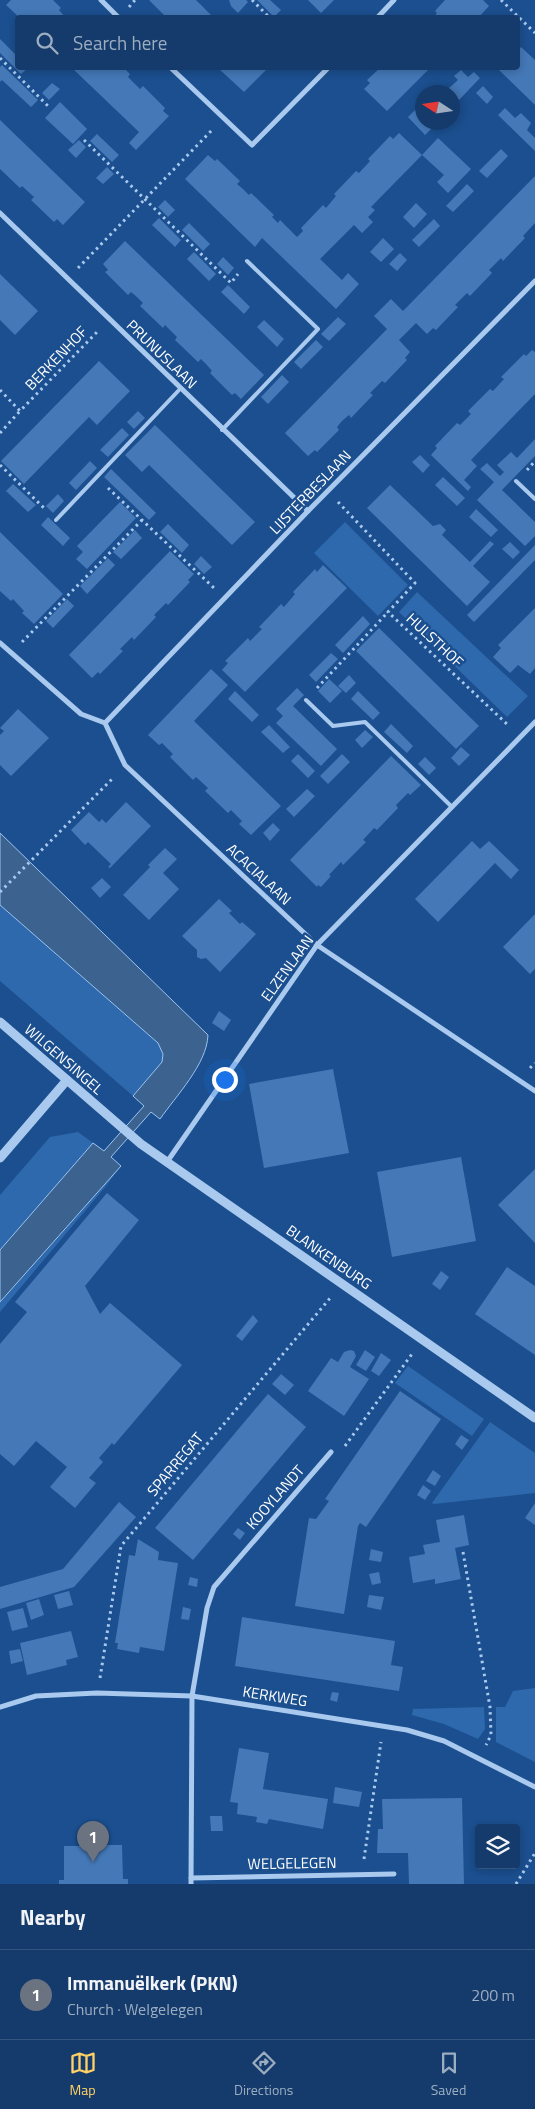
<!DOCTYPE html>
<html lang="en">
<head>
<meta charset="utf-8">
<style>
  body { margin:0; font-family:"Titillium Web",sans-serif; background:#1d4271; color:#f1f3f6 }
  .controls { position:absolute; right:15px; bottom:15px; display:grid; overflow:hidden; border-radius:5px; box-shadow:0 2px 8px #0003 }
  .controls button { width:45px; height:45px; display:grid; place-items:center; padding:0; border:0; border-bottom:1px solid #33557e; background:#143b6b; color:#f1f3f6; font:25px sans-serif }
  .compass { position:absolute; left:415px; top:85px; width:45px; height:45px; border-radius:50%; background:#143b6b; box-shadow:0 2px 8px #0003; rotate:282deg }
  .you { position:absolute; left:224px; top:1079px; width:18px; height:18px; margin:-12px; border:4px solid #fff; border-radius:50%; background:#1a73e8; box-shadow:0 0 0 8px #1a73e833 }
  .badge { display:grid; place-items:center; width:32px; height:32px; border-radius:50%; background:#ffd166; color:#fff; font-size:16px; font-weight:700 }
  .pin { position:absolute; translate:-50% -41px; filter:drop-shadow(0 1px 2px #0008) }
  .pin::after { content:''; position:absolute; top:26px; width:18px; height:15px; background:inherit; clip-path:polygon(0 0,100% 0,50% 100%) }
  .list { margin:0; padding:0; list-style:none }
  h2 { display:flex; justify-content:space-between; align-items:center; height:65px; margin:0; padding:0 20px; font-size:21px }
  h2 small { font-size:16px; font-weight:400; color:#9dadc1 }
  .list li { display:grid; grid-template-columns:32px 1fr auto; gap:15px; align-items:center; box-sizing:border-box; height:90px; padding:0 20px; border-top:1px solid #33557e }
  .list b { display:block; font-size:19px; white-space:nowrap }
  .list p { margin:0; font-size:16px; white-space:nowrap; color:#9dadc1 }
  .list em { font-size:16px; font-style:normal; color:#9dadc1 }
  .icon { flex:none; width:28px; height:28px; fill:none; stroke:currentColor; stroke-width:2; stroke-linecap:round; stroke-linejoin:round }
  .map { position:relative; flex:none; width:535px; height:1884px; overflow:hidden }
  .search { position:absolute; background:#143b6b; box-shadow:0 2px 8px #0003; left:15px; right:15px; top:15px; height:55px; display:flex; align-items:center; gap:12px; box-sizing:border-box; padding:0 18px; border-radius:5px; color:#9dadc1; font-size:19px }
  .sheet { height:155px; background:#143b6b }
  nav { display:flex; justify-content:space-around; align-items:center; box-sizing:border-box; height:70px; border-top:1px solid #33557e; background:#143b6b; font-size:14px; color:#9dadc1 }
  nav a { display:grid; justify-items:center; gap:2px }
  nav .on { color:#ffd166 }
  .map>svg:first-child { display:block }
</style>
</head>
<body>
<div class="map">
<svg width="535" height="1884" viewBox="0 0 535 1884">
  <rect width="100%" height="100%" fill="#1b4f8f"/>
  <g fill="#2e69ad">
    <polygon points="345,522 408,585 378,616 314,553"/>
    <polygon points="417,592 528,696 507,717 399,612"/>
    <polygon points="0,905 158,1043 163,1054 162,1062 133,1096 0,981"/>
    <polygon points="78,1132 93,1143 0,1250 0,1195 50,1137"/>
    <polygon points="121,1166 106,1186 0,1312 0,1302 9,1292"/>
    <polygon points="408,1366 484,1419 472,1436 395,1383"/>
    <polygon points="490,1422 535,1453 535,1493 434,1504 432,1503"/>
    <polygon points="535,1688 535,1762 496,1742 496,1707 505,1707 513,1691"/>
    <polygon points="484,1707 485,1729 478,1739 444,1724 412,1715 413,1709"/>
  </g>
  <path fill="#3c6290" stroke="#9cc4f0" d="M 0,833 L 208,1035 C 207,1064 176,1096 160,1119 L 151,1112 L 111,1157 L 121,1166 L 0,1302 L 0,1250 L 93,1143 L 104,1151 L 144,1106 L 133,1096 L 162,1062 L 163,1054 L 158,1043 L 0,905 Z"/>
  <g fill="#4478b7">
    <polygon points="11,0 53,0 61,8 59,10 66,18 20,18 6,5"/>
    <polygon points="149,0 196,0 214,18 167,18"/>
    <polygon points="229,0 246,0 248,2 238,13 231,6"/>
    <polygon points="257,0 270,0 281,10 274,17"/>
    <polygon points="308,0 334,0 321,13"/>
    <polygon points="445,0 483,0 489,6 478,18 433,18 437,13 435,11"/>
    <polygon points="0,39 18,57 18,68 28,68 21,74 0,53"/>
    <polygon points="521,47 535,60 535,105 499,70 501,68 518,68 518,51"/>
    <polygon points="2,65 38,100 31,107 2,80 0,82 0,67"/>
    <polygon points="72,68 124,68 130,74 128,77 140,89 143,86 165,108 163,111 169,116 136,150 129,143 139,132"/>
    <polygon points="218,68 266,68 267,69 244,92"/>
    <polygon points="380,68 430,68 387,111 364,89 370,83 367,80"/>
    <polygon points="461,70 468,77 474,72 480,78 459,100 449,88 458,80 454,76"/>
    <polygon points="52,83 60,89 49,100 42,93"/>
    <polygon points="483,86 493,97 487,104 476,93"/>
    <polygon points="60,102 87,129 73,144 45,118"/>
    <polygon points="422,103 422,122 438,122 425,135 408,117"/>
    <polygon points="505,108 515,118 521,113 531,123 527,130 535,138 535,151 498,115"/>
    <polygon points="0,120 85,202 63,225 57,219 54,222 31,200 34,197 22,186 20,188 0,169"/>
    <polygon points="399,133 422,155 371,207 375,210 368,217 373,222 362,233 354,225 320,259 342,280 348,273 359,284 336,309 262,238 255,247 185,179 208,155 215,161 217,159 240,181 237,184 243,189 249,195 251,193 274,215 272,217 278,223 280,220 297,237 303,231 301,228 323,205 326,208 336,196 334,194 356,171 359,173 370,161 368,159 390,136 393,139"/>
    <polygon points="97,134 119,155 112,162 90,141"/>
    <polygon points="438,138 471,169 448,193 437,182 444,175 422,155"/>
    <polygon points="79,140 86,147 76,158 68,150"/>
    <polygon points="501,149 508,156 487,178 479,171"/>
    <polygon points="107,167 114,174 103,184 96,178"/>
    <polygon points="535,176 535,223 523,236 525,238 503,261 501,258 489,270 492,273 470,296 467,293 455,305 458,307 436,330 433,328 427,334 416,323 399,340 410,352 405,358 407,360 385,383 382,381 370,393 373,395 351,418 349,415 342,421 337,427 339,430 317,452 315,450 308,456 285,433 387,329 374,316 391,299 403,311"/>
    <polygon points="467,184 474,191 453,212 446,206"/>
    <polygon points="165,200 175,210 168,217 158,207"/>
    <polygon points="416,203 427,214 414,228 403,217"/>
    <polygon points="159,218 181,240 175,247 152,225"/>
    <polygon points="434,219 440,226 419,247 412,240"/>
    <polygon points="189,223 210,244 203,251 182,230"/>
    <polygon points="383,238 394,249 381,262 370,252"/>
    <polygon points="125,241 264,375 241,399 235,393 232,395 210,373 212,371 206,364 201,359 198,362 175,340 177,337 165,325 163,328 140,306 143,303 137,297 131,292 128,295 105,272 108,270 103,264"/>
    <polygon points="194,252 216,274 209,281 187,259"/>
    <polygon points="400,253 407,260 397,271 389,264"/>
    <polygon points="223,257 234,268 228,275 217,264"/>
    <polygon points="0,274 38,311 15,335 0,320"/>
    <polygon points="228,285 250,307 244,314 221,292"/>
    <polygon points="338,317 346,324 329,341 321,334"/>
    <polygon points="264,320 284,339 277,347 257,327"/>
    <polygon points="316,340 323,347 301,369 294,362"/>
    <polygon points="532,350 535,352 535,394 471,460 477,466 464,480 471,487 468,491 431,455 437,448 435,446 457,423 460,425 471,414 468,411 490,389 493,391 504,379 501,377 524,354 526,356"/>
    <polygon points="99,361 130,391 97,425 89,417 24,484 1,461"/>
    <polygon points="282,375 289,382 268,404 261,397"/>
    <polygon points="138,411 145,418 134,429 127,422"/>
    <polygon points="155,425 255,522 232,545 149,465 142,472 125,455"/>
    <polygon points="122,428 129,435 108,457 100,450"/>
    <polygon points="535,439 535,456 502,490 535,522 535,536 525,546 477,500 494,482 480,469 487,463 500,476 504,472 497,465 511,452 517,458"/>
    <polygon points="420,455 430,465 423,473 412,462"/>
    <polygon points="90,461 97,468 76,490 69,483"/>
    <polygon points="111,469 156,513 149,520 104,477"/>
    <polygon points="443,477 465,498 457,506 435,485"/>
    <polygon points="13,484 36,505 28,512 6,491"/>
    <polygon points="390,485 433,526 440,524 446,530 442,535 470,562 490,541 494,544 473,566 490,582 467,606 367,508"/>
    <polygon points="58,494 64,501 53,513 46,506"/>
    <polygon points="120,502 136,518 87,569 76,559 83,552 77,546"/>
    <polygon points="476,509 498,530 491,537 469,517"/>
    <polygon points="48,517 70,538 63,546 41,525"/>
    <polygon points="168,524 189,545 182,553 160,532"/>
    <polygon points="135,530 142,538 121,559 113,552"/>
    <polygon points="0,532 63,594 34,624 22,613 24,611 13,599 11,601 0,591"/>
    <polygon points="510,542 520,552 513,559 502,549"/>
    <polygon points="535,545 535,560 474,622 467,615"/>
    <polygon points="170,551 194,574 188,580 190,582 168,605 166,603 154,615 156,617 134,640 132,637 120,649 123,651 100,674 98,672 92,678 69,655"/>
    <polygon points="201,556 212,567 204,574 194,564"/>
    <polygon points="108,558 115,565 87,594 80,586"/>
    <polygon points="323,565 347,588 245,692 222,670 228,663 225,661 248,638 250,641 262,629 259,627 281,604 284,607 295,594 293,592 315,569 317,572"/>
    <polygon points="67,599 74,606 53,628 46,621"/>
    <polygon points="535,608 535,668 530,674 518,665 510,673 493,657 501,648 498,645"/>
    <polygon points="363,616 370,624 343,653 335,645"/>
    <polygon points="379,628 479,726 456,749 356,651"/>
    <polygon points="331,653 338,659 316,682 309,675"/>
    <polygon points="211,669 228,685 194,721 281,806 251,835 239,824 242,821 231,810 228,813 205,791 208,788 196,777 193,780 170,757 173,754 162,743 159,745 148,735"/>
    <polygon points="349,675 356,683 346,693 338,686"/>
    <polygon points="329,679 342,691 330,703 318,691"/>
    <polygon points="297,688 304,695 293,706 337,749 321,766 276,723 283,716 276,709"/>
    <polygon points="235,691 259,715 252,722 228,699"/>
    <polygon points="358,691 380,713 373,720 351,699"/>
    <polygon points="18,709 49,738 11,776 0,765 0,735 4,731 0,728"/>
    <polygon points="391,724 413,746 407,753 384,732"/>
    <polygon points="269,725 290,747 283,753 261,732"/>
    <polygon points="365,730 373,737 362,748 355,740"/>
    <polygon points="461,747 470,755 459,766 451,758"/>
    <polygon points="298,754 315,771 308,778 291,761"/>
    <polygon points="342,754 350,762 328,784 320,776"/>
    <polygon points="391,756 421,785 410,795 408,793 396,805 398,808 377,830 374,828 363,840 366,842 343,865 341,862 329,875 331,876 321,887 318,885 317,887 290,860"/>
    <polygon points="425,757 436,768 429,775 418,764"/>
    <polygon points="307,789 315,796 294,817 286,809"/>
    <polygon points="126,802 151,826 110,868 108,867 111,864 88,842 85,845 71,830 89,812 99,822 102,819 106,823"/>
    <polygon points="273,823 280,830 270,841 263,833"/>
    <polygon points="472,841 480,849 489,841 519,870 511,879 495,863 438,922 415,899"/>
    <polygon points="165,848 177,859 163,873 179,889 149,920 123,895 150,867 148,865"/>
    <polygon points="102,878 111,887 100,898 91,888"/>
    <polygon points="219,899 232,911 229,913 240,924 242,922 256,934 220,972 206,958 201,959 197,957 197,950 182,936"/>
    <polygon points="535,914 535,969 530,974 503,947"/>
    <polygon points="219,1011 231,1020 224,1031 212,1023"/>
    <polygon points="333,1069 349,1153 264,1168 249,1084"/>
    <polygon points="461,1157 476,1241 392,1257 377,1172"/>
    <polygon points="535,1169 535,1243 498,1205"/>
    <polygon points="107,1193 139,1220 85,1286 100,1314 110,1303 182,1365 114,1445 112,1443 99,1458 103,1462 89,1478 96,1483 75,1508 50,1487 67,1467 36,1441 14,1466 0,1454 0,1344 27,1312 15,1302"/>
    <polygon points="507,1267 535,1286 535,1355 475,1314"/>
    <polygon points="441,1271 449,1277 440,1290 432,1284"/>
    <polygon points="253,1315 258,1321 242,1341 236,1336"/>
    <polygon points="350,1350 354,1351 356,1356 350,1367 369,1379 344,1416 308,1391 331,1358 338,1362 344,1352"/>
    <polygon points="365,1350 375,1357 366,1371 356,1365"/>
    <polygon points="381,1353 391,1360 379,1376 371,1371"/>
    <polygon points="281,1374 294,1385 285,1395 272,1384"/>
    <polygon points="400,1391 441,1419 366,1527 360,1523 358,1526 344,1614 295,1606 309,1518 316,1519 329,1501 325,1499"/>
    <polygon points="268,1394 306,1427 193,1560 155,1528"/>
    <polygon points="461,1435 469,1440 462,1450 455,1444"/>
    <polygon points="433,1470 441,1476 435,1486 426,1481"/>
    <polygon points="423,1485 431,1491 425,1500 417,1495"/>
    <polygon points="119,1502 136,1517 74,1587 0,1609 0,1587 63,1569"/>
    <polygon points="535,1503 535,1525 525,1518"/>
    <polygon points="464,1515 469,1545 455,1548 461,1579 435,1584 435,1579 413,1583 409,1557 425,1554 423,1545 440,1542 436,1520"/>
    <polygon points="238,1528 245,1533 240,1540 233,1534"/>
    <polygon points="138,1539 159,1552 158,1560 178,1563 164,1651 140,1647 139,1653 117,1649 118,1643 115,1643 129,1555 135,1556"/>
    <polygon points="371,1549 383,1552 381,1562 369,1560"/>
    <polygon points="379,1572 381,1583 372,1585 369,1574"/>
    <polygon points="190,1577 198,1579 197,1587 188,1585"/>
    <polygon points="69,1591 73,1605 58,1609 54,1595"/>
    <polygon points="369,1595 384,1597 381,1610 367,1607"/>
    <polygon points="39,1599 44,1615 31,1620 26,1603"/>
    <polygon points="183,1607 191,1609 189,1620 181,1619"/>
    <polygon points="23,1608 28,1627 12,1631 7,1612"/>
    <polygon points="242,1617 395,1641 391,1665 403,1667 399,1691 235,1666"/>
    <polygon points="71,1631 78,1657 66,1660 67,1665 27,1675 20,1643"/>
    <polygon points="20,1649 23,1661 11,1664 9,1651"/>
    <polygon points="332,1692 339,1693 337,1702 330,1700"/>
    <polygon points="239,1748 269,1753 263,1789 328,1799 323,1829 269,1819 267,1824 256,1822 257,1817 237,1814 238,1803 230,1802"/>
    <polygon points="335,1787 362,1792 359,1807 333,1803"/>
    <polygon points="462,1798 464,1884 409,1884 408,1853 377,1853 378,1829 383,1829 382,1799"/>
    <polygon points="210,1816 222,1816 223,1831 211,1831"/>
    <polygon points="83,1837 103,1837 103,1842 107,1841 107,1845 122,1845 123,1879 128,1879 128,1884 59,1884 59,1880 64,1880 64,1846 79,1846 79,1842 83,1842"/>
  </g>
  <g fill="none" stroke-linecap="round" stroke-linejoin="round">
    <g stroke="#a9c9ee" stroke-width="3" stroke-dasharray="2.5 4" stroke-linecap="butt">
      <polyline points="252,0 270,18"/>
      <polyline points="501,0 535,33"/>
      <polyline points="129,7 135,0"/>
      <polyline points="0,58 50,108"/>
      <polyline points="84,140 231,283 238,274"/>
      <polyline points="78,268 213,129"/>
      <polyline points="0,390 20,411 99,330"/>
      <polyline points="0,433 20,411"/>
      <polyline points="0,465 46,510"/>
      <polyline points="527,470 535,461"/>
      <polyline points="108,488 214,588"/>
      <polyline points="338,502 415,583 388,612 509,726"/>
      <polyline points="22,642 142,520"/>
      <polyline points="317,688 388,612"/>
      <polyline points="0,892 114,777"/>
      <polyline points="530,1068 535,1063"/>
      <polyline points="345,1446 412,1354"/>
      <polyline points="463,1552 490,1707 491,1735 486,1745"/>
      <polyline points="100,1678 121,1546 331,1297"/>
      <polyline points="364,1859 381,1742"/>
      <polyline points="516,1884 535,1853"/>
    </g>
    <g stroke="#a9c9ee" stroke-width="4">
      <polyline points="222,430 318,329 247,261"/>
      <polyline points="516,481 535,499"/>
      <polyline points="56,520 180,389"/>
      <polyline points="306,700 333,726 365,722 452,807"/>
    </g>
    <g stroke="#a9c9ee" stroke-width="5">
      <polyline points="101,0 119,18"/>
      <polyline points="377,18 394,0"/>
      <polyline points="171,68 252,145 328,68"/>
      <polyline points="0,213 308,511"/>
      <polyline points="0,643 81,714 105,723 125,765 317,945 535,1091"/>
      <polyline points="105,723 308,511 535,281"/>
      <polyline points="167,1162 317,945 535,722"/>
      <polyline points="0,1707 36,1696 97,1693 192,1696 407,1730 444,1741 535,1787"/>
      <polyline points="191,1878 394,1874"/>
      <polyline points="191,1884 192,1696 207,1608 214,1587 331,1452"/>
    </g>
    <g stroke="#a9c9ee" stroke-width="9">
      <polyline points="0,1022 141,1144 535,1418"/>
      <polyline points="0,1158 67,1080"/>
    </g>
  </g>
  <g text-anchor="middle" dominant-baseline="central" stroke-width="5" stroke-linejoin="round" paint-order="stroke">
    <g font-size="15" fill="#fff" stroke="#1b4f8f">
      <text transform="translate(162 354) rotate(44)">PRUNUSLAAN</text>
      <text transform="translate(56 358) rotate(-46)">BERKENHOF</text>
      <text transform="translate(310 492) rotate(-46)">LIJSTERBESLAAN</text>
      <text transform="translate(435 640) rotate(43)">HULSTHOF</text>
      <text transform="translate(259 874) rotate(43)">ACACIALAAN</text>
      <text transform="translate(287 968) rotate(-54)">ELZENLAAN</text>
      <text transform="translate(64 1059) rotate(41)">WILGENSINGEL</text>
      <text transform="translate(329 1257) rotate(35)">BLANKENBURG</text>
      <text transform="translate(175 1464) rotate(-50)">SPARREGAT</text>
      <text transform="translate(275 1497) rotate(-49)">KOOYLANDT</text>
      <text transform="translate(275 1696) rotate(9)">KERKWEG</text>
      <text transform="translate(292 1863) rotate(-1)">WELGELEGEN</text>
    </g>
  </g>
</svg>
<div class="controls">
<button><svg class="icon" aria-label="layers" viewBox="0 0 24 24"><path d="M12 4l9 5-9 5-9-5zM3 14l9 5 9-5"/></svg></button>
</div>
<svg class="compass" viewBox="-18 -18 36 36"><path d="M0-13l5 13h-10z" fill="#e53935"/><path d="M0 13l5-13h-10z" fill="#9dadc1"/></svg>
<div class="you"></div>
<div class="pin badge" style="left:93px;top:1862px;background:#6b7280">1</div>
<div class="search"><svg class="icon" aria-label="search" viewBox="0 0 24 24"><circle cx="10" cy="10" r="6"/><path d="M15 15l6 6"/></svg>Search here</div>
</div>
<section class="sheet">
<h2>Nearby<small></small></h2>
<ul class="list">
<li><span class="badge" style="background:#6b7280">1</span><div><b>Immanuëlkerk (PKN)</b><p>Church · Welgelegen</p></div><em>200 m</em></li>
</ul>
</section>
<nav>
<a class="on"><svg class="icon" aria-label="map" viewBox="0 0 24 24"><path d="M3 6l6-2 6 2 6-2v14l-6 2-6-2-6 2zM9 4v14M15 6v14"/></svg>Map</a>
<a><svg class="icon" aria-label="directions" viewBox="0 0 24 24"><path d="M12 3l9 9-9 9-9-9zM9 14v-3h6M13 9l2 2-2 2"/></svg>Directions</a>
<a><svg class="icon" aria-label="saved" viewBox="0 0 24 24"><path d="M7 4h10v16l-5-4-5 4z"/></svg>Saved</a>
</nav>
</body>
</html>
